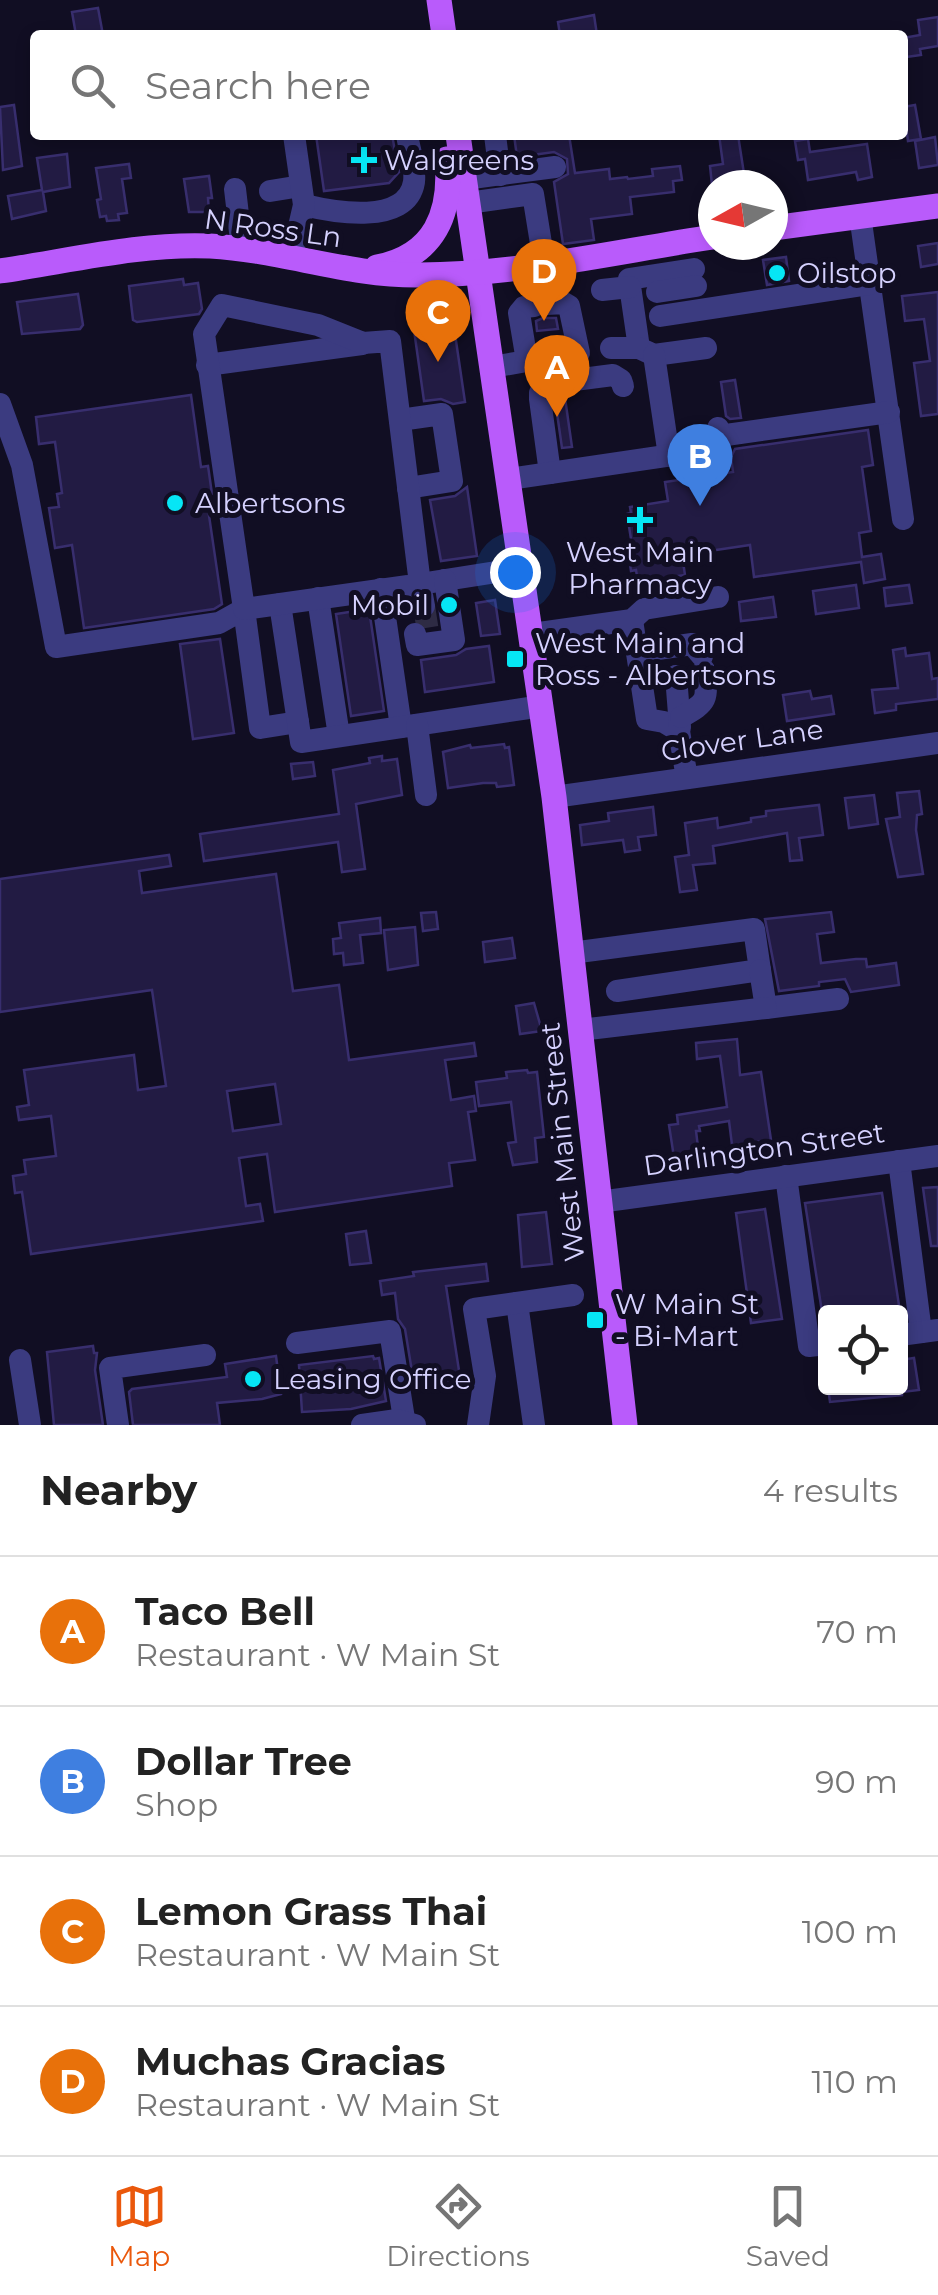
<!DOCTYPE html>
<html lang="en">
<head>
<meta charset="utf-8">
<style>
  body { margin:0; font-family:Montserrat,sans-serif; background:#f6f6f6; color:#222 }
  .controls { position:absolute; right:30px; bottom:30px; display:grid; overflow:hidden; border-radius:10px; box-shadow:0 5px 15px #0003 }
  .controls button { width:90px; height:90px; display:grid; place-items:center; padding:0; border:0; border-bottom:2px solid #e0e0e0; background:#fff; color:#222; font:50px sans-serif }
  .compass { position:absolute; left:698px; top:170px; width:90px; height:90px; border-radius:50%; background:#fff; box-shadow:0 5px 15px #0003; rotate:262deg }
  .you { position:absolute; left:515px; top:572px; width:35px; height:35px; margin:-25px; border:8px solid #fff; border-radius:50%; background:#1a73e8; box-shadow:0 0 0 15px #1a73e833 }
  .badge { display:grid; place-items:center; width:65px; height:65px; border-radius:50%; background:#ea580c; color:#fff; font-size:32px; font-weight:700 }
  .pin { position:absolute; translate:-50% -82px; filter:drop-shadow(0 2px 5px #0008) }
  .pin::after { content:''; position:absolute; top:52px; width:35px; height:30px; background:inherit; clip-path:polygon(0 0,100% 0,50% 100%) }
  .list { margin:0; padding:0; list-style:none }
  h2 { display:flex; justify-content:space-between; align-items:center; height:130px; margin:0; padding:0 40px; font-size:42px }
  h2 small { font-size:32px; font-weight:400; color:#767676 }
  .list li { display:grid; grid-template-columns:65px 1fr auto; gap:30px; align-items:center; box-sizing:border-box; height:150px; padding:0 40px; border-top:2px solid #e0e0e0 }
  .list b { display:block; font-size:38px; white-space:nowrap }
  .list p { margin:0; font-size:32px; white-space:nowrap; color:#767676 }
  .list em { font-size:32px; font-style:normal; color:#767676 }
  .icon { flex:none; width:55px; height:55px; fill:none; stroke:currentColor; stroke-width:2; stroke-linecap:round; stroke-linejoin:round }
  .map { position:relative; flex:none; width:938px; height:1425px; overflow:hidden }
  .search { position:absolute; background:#fff; box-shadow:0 5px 15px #0003; left:30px; right:30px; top:30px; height:110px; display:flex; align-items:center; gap:25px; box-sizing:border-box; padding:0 35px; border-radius:10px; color:#767676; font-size:38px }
  .sheet { height:730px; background:#fff }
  nav { display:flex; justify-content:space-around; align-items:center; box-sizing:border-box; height:140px; border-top:2px solid #e0e0e0; background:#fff; font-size:28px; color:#767676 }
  nav a { display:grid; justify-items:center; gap:5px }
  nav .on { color:#ea580c }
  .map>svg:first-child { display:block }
</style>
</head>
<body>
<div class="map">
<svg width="938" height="1425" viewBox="0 0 938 1425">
  <rect width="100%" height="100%" fill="#110e23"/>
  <g fill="#221b43" stroke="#382e6e" stroke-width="2.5" fill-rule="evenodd">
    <polygon points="98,8 103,35 76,35 72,12"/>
    <polygon points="594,15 597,35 560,35 558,22"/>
    <polygon points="938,17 938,46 920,49 921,55 906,57 903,38 920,35 918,20"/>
    <polygon points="14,105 22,166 3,170 0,107"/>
    <polygon points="915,105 921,139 908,141 903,107"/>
    <polygon points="316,135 392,135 399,172 389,183 324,191"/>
    <polygon points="514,135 569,135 575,173 609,169 610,179 627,177 628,179 653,176 652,169 680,166 682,180 673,181 674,192 630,197 632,214 591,219 594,240 563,244 554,182 568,174 567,159 554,152 517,157"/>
    <polygon points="719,135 738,135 745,180 712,185 710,166 723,164"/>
    <polygon points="935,137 938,165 919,168 915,141"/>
    <polygon points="808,139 810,152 867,144 872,177 858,180 856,172 808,180 805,159 798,160 795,141"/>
    <polygon points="67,154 70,187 43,192 46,211 12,219 8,196 42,190 37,158"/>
    <polygon points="129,164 131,178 122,179 127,213 118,214 119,220 107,221 106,216 100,217 97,200 101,199 96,168"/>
    <polygon points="209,176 212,198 208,198 209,212 189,212 184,179"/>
    <polygon points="938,243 938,264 921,267 918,246"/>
    <polygon points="786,257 789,281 767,285 763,260"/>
    <polygon points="183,279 184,285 198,283 202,309 199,314 137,322 133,320 129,286"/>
    <polygon points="938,292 938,414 921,416 914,363 930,361 924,319 905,321 902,296"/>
    <polygon points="78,294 83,325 80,329 22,334 17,302"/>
    <polygon points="543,318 556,318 558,329 537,331 536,321"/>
    <polygon points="447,325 448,335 455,334 465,402 453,404 441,399 424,401 414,330"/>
    <polygon points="735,380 741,418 730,419 726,416 721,382"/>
    <polygon points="191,395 201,467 208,466 212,494 206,495 222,604 214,609 84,628 72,545 55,548 49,508 59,507 57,494 62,493 55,442 39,444 36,417"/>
    <polygon points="565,398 572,447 562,448 555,399"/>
    <polygon points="868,430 873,465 862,467 871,531 859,533 862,557 881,554 885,579 864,583 861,562 754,577 750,545 682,555 685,575 638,582 636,570 631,571 629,558 634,558 627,514 631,513 630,507 668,501 665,482 733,472 731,457 735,449"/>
    <polygon points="467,487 477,556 441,561 430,500 455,496"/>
    <polygon points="856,585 859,608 816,614 813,591"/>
    <polygon points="909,585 912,603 886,606 884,588"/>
    <polygon points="773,597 776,617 741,621 739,602"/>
    <polygon points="495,600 500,634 481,636 476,603"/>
    <polygon points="369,609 384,711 351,716 336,614"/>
    <polygon points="220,639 234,733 193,739 180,644"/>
    <polygon points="489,646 494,682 425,692 421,660 456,655 466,649"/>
    <polygon points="905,648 906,656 929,653 932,679 938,678 938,699 896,704 896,710 875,713 872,690 898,688 893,650"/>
    <polygon points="810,691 812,699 831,696 834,714 787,721 783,695"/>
    <polygon points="504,744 505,748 509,747 514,785 497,787 496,783 483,783 448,788 443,752 470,745 471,748"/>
    <polygon points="382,756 382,761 397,759 402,795 356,804 365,869 342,872 338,842 204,861 200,834 339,814 333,770 370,763 369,758"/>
    <polygon points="313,762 315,776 293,779 291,764"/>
    <polygon points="919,791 922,814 917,815 916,830 923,874 898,877 886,819 900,817 897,793"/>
    <polygon points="874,795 878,824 849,828 845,798"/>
    <polygon points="819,805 823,835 799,838 802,860 790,861 787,833 713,846 715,863 693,865 697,890 680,892 675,857 689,855 685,823 717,818 718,828 751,822 751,818 766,816 766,811"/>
    <polygon points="653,807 656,835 638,837 640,850 625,852 623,840 582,845 580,825 609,821 608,813"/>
    <path d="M 169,855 L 171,866 L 139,871 L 142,893 L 276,874 L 293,991 L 339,985 L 349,1060 L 474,1043 L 476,1056 L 445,1060 L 451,1100 L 474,1096 L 476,1111 L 468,1112 L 475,1160 L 449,1163 L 452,1186 L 275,1212 L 267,1154 L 239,1158 L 246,1206 L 260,1204 L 263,1221 L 31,1254 L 22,1192 L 15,1193 L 13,1176 L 26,1174 L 24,1160 L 56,1156 L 51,1116 L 19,1120 L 17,1107 L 29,1105 L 24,1070 L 134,1055 L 138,1090 L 166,1086 L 152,990 L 0,1012 L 0,879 ZM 275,1084 L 281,1124 L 233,1131 L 227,1091 Z"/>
    <polygon points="436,912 438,929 423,931 421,913"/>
    <polygon points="831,912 834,932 817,934 821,963 856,959 866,959 867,967 896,963 899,985 851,992 845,979 819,982 819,986 779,991 765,919"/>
    <polygon points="380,918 381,933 360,935 363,963 344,965 343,953 334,954 333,939 341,938 339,923"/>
    <polygon points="415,927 418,965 388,970 384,930"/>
    <polygon points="512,938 515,958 485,962 483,942"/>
    <polygon points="534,1003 542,1031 520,1034 516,1006"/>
    <polygon points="737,1039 740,1075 761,1072 771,1140 732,1145 729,1121 699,1126 700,1131 696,1131 698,1147 693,1147 695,1161 675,1164 669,1125 678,1124 677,1115 727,1107 720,1056 697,1059 696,1043"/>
    <polygon points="527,1070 528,1073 537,1072 544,1137 535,1138 537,1162 513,1165 508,1143 516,1142 511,1102 479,1106 476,1082 507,1078 506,1072"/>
    <polygon points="938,1187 938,1246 931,1246 923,1188"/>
    <polygon points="882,1193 900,1312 822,1312 805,1203"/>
    <polygon points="765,1209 782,1319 751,1323 736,1213"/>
    <polygon points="546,1212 552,1264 522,1267 518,1215"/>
    <polygon points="366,1231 371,1263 350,1265 346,1234"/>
    <polygon points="486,1264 488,1281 446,1286 460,1377 456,1377 457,1384 415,1390 405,1329 398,1319 395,1293 382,1295 380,1281 414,1276 413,1272"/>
    <polygon points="93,1346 94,1353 97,1353 95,1370 103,1425 54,1425 47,1352"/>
    <polygon points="276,1356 281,1394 262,1399 217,1403 220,1425 133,1425 129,1392 132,1389 227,1377 225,1364"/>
    <polygon points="373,1356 374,1359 379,1358 386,1401 351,1409 302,1412 299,1365"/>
    <polygon points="914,1358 919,1390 902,1392 902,1395 830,1402 828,1388 900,1388 900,1360"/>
  </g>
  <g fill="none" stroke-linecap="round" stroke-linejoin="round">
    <polyline stroke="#2e2b44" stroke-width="22" stroke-dasharray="22 11" stroke-linecap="butt" points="424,606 428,632"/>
    <g stroke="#3b3b80" stroke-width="22">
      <polyline points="495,135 500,175"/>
      <polyline points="465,179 555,167"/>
      <polyline points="235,189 242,249"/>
      <polyline points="270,191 301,186"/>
      <polyline points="468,203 533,194 544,262"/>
      <path d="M 304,205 C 333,212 407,226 414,182 C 416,168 409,148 407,135"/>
      <polyline points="860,215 903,519"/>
      <polyline points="292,257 304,205 294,135"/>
      <polyline points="694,269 629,279 639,348 654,355 706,348"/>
      <polyline points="602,290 630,287"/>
      <polyline points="657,292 696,286"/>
      <polyline points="547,304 564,303 569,306 579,353"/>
      <polyline points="660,316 870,284"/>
      <polyline points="611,348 639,348"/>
      <polyline points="654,355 669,456"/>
      <polyline points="207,365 362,344"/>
      <polyline points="492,367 527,361 519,313 524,307 534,306"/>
      <polyline points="0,404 22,465 56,647 219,623 244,609 260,728 298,722"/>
      <polyline points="400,420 442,414 452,481 408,488"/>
      <polyline points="719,436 889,412"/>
      <polyline points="550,473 540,399 540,393 551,383 613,375 621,380 623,386"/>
      <polyline points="509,479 720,448 718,428"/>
      <polyline points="381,589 401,727"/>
      <polyline points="318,598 339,736"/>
      <polyline points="280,604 301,742 542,706"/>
      <polyline points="424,606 420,584 390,341 363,343 318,325 222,305 204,334 244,609 408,586 420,584 522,568"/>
      <polyline points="632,620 647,719 664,722 679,731 687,778"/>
      <polyline points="415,634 417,645 454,640 445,580"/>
      <polyline points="532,634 632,620 644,609 718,597"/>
      <polyline points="637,652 692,644 702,656"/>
      <polyline points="676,676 680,727"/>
      <path d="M 681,717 C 708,702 708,700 704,670"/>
      <polyline points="417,725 426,795"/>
      <polyline points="554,797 938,743"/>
      <polyline points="571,953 754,929 760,970 617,991"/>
      <polyline points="760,970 766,1008 838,999"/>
      <polyline points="580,1030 766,1008"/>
      <polyline points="899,1161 921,1332"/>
      <polyline points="786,1176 809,1346 826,1344"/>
      <polyline points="599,1202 938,1156"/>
      <polyline points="517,1303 534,1425"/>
      <polyline points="900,1335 938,1330"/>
      <polyline points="297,1343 390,1331 405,1425"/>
      <polyline points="20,1360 30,1425"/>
      <polyline points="118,1425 110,1368 205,1355"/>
      <polyline points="362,1425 397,1420 415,1425"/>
      <polyline points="478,1425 485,1376 474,1309 573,1295"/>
    </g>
    <g stroke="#b95bfb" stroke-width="25">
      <polyline points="439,0 444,35"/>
      <polyline points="458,135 554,797 625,1425"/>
      <polyline points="773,228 938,206"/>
      <path d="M 377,267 C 435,256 452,213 447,159"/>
      <path d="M 0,271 C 69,261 141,243 210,246 C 282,250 349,276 420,275 C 515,275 619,251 713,237"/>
    </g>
  </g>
  <g fill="#06e6f5" stroke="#110e23" stroke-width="4">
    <path d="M359 145h10v10h10v10h-10v10h-10v-10h-10v-10h10z"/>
    <circle cx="777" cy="273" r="10"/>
    <circle cx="175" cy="503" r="10"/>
    <path d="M635 505h10v10h10v10h-10v10h-10v-10h-10v-10h10z"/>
    <circle cx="449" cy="605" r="10"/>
    <rect x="505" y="649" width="20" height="20" rx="5"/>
    <rect x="585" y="1310" width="20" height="20" rx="5"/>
    <circle cx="253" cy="1379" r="10"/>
  </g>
  <g text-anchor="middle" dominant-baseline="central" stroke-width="10" stroke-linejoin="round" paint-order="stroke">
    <g font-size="28" fill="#d5d1fe" stroke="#110e23" text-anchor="start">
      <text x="384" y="160">Walgreens</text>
      <text x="797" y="273">Oilstop</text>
      <text x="195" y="503">Albertsons</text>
      <text x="640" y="552" text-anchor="middle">West Main<tspan x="640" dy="32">Pharmacy</tspan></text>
      <text x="429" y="605" text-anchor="end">Mobil</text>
      <text x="535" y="643">West Main and<tspan x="535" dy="32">Ross - Albertsons</tspan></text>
      <text x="615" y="1304">W Main St<tspan x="615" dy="32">- Bi-Mart</tspan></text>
      <text x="273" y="1379">Leasing Office</text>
    </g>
    <g font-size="28" fill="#d5d1fe" stroke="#110e23">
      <text transform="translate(273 228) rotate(8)">N Ross Ln</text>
      <text transform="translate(742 740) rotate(-8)">Clover Lane</text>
      <text transform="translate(562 1142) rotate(-96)">West Main Street</text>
      <text transform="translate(764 1149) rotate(-8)">Darlington Street</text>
    </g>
  </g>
</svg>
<div class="controls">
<button><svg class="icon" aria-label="locate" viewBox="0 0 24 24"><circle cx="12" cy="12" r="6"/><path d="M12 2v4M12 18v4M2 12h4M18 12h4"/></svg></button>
</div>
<svg class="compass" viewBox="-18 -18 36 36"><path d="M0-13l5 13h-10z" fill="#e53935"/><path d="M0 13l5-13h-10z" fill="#767676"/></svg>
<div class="you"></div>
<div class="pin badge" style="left:557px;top:417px;background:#e8710a">A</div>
<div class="pin badge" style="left:700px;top:506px;background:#3f7fe0">B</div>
<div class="pin badge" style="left:438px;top:362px;background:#e8710a">C</div>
<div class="pin badge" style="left:544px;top:321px;background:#e8710a">D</div>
<div class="search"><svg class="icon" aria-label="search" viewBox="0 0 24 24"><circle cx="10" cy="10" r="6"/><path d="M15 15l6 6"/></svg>Search here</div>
</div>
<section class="sheet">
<h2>Nearby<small>4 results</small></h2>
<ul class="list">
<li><span class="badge" style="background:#e8710a">A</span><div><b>Taco Bell</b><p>Restaurant · W Main St</p></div><em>70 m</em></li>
<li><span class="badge" style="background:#3f7fe0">B</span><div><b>Dollar Tree</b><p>Shop</p></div><em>90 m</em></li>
<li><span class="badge" style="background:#e8710a">C</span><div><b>Lemon Grass Thai</b><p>Restaurant · W Main St</p></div><em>100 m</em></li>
<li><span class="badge" style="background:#e8710a">D</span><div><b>Muchas Gracias</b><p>Restaurant · W Main St</p></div><em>110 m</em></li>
</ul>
</section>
<nav>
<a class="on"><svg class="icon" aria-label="map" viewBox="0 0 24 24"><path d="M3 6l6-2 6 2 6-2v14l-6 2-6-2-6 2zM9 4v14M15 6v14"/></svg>Map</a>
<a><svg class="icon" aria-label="directions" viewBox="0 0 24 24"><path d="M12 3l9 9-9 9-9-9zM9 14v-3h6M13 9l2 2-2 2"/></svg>Directions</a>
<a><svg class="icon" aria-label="saved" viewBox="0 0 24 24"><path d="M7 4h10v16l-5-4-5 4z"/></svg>Saved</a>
</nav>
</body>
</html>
